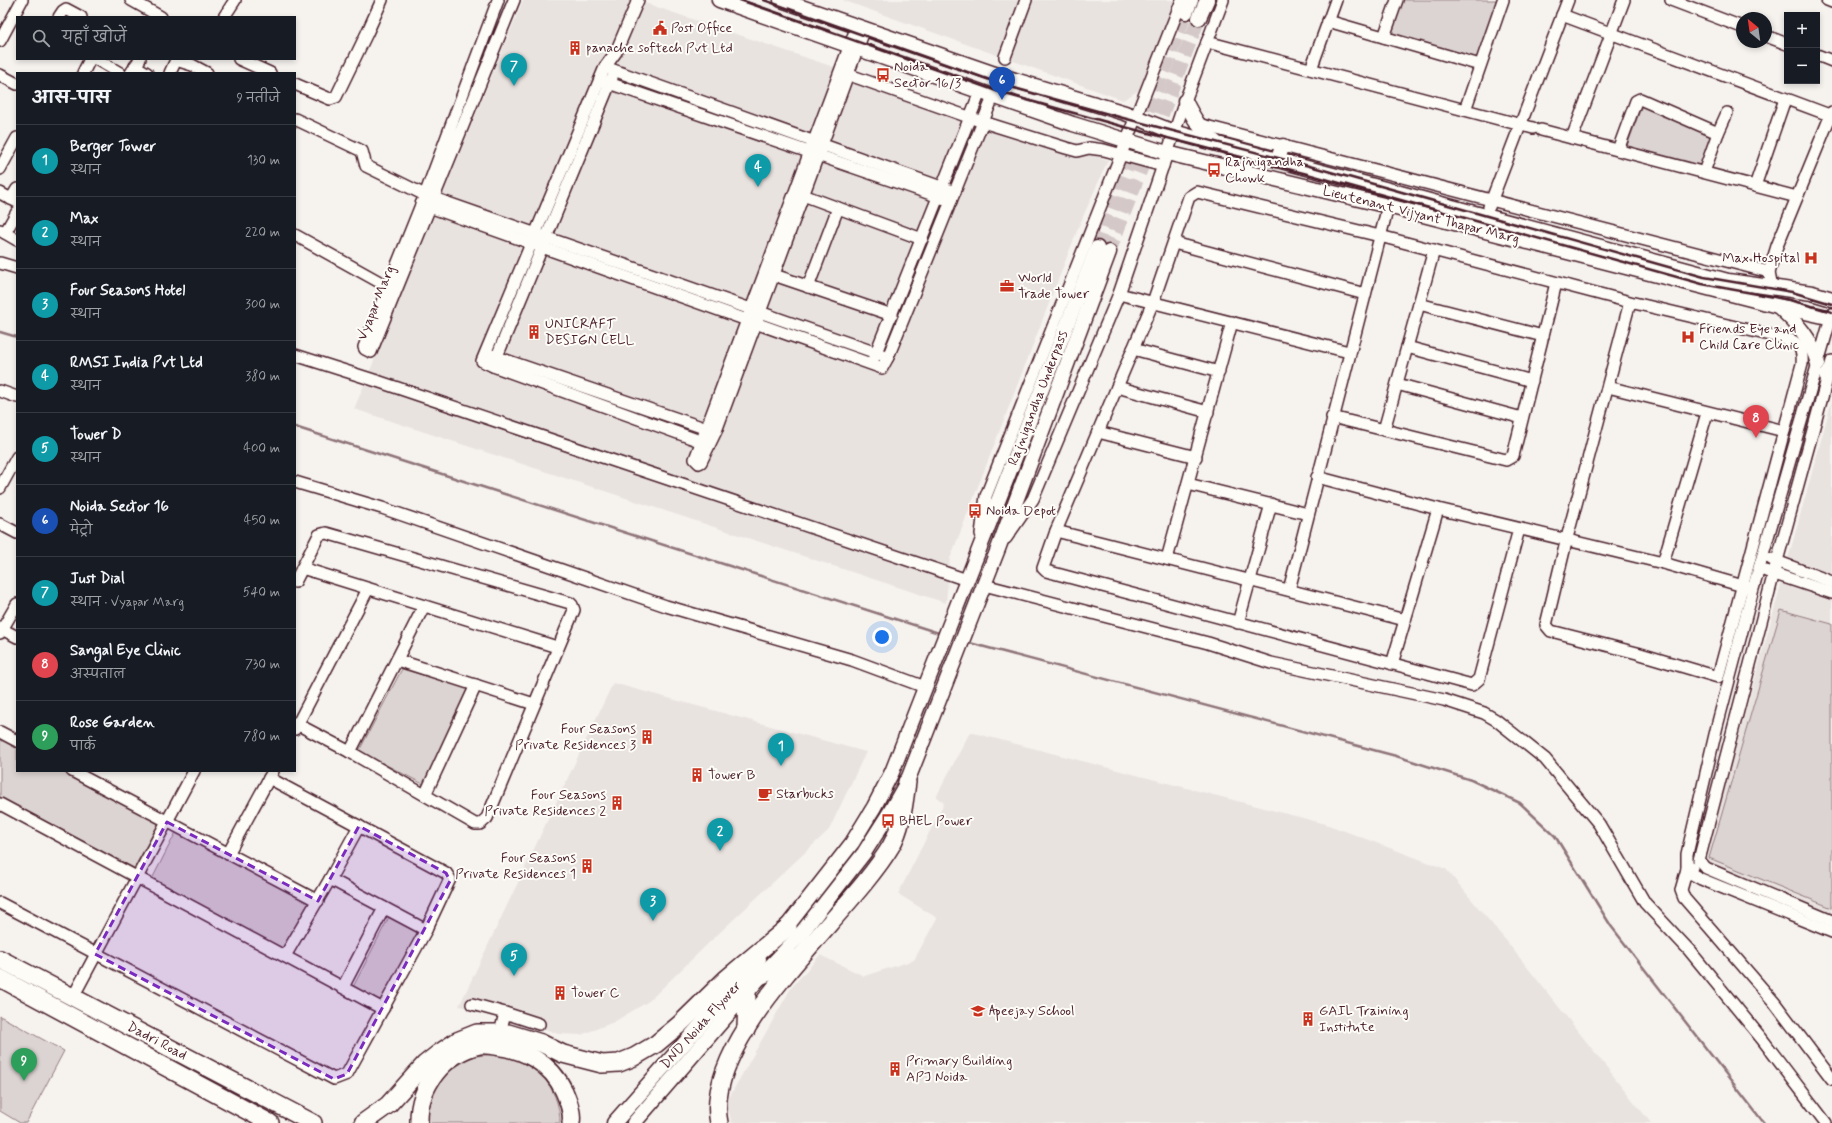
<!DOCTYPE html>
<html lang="hi">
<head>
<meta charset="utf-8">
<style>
  body { margin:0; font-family:Mynerve,"Playpen Sans Deva",sans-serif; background:#20242c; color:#f1f3f6 }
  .controls { position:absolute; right:12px; top:12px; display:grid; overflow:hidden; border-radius:0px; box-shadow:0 2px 6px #0003 }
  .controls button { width:36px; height:36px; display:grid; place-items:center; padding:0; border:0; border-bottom:1px solid #363941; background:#171b24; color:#f1f3f6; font:20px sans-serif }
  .compass { position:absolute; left:1736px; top:12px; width:36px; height:36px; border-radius:50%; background:#171b24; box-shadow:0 2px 6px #0003; rotate:331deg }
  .you { position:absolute; left:882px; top:637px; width:14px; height:14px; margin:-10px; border:3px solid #fff; border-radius:50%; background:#1a73e8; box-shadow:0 0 0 6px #1a73e833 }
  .badge { display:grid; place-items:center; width:26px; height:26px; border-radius:50%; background:#db2777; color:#fff; font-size:13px; font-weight:700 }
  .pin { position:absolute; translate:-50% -33px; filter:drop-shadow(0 1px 2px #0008) }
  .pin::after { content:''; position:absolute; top:21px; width:14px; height:12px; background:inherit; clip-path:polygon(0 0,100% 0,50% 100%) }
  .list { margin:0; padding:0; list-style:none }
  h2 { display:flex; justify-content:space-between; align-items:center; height:52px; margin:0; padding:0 16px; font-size:17px }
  h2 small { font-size:13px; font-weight:400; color:#9ea1a6 }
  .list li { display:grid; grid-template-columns:26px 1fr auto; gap:12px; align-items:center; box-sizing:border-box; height:72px; padding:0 16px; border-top:1px solid #363941 }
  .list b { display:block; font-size:15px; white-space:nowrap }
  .list p { margin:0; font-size:13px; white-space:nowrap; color:#9ea1a6 }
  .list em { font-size:13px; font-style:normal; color:#9ea1a6 }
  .icon { flex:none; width:22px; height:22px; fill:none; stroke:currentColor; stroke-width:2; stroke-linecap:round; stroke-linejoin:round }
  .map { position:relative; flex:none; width:1832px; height:1123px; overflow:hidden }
  .search { position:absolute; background:#171b24; box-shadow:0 2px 6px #0003; left:16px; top:16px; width:280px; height:44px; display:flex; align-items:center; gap:10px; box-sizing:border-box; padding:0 14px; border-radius:0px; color:#9ea1a6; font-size:15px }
  .panel { position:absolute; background:#171b24; box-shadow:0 2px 6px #0003; left:16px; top:72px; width:280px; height:700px; border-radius:0px }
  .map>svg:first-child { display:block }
</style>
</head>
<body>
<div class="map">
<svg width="1832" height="1123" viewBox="0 0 1832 1123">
  <rect width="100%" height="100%" fill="#f6f3ef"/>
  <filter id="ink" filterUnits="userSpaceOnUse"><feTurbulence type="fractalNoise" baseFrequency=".025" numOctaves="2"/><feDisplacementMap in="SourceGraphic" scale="8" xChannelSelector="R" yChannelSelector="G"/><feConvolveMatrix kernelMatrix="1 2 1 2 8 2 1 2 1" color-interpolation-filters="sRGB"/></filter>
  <g filter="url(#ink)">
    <g fill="#e9e3e0">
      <polygon points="523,0 636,0 1108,160 1079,226 950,559 946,603 354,409"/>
      <polygon points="842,0 1177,0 1146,86 1123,100"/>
      <polygon points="1832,400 1832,914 1704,863"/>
      <polygon points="613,683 866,752 829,830 715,937 649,1001 614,1022 581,1035 558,1034 519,1019 459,1006"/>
      <polygon points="970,732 1326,824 1446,869 1508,943 1651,1123 732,1123 726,1103 791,988 820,955 864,976 914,960 937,918 898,894 944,803 936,797"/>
    </g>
    <g fill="#dcd4d2" stroke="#937a7e">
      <polygon points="1401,0 1499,0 1477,61 1389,35"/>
      <polygon points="1642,105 1717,135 1704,169 1627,146"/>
      <polygon points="1781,610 1832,624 1832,908 1709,858"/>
      <polygon points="402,669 468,688 425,785 359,751"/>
      <polygon points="0,738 17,747 17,771 61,771 159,823 134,868 0,797"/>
      <polygon points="176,832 313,903 288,952 151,881"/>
      <polygon points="389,917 419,933 383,1002 353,987"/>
      <polygon points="0,1016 64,1051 26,1123 20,1123 0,1111"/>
      <path d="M 494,1054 C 500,1055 507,1055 513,1057 C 541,1066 560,1093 560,1123 L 425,1123 L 430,1097 L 445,1074 L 468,1059 L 476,1056 Z"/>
    </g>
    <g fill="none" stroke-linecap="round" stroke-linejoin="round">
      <g stroke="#8e7378" stroke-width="2.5">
        <polyline points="0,332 17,337"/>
        <polyline points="295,427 942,634"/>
        <polyline points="966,642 1396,756 1471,780 1520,803 1555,836 1611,926 1764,1123"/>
      </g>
      <g stroke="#d4c9c8" stroke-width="14" stroke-dasharray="14 7" stroke-linecap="butt">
        <polyline points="1097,248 1186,12"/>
        <polyline points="1109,252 1199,18"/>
      </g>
      <defs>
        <g id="minor">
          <polyline points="131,0 161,17"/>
          <polyline points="498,0 425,195 364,347 365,349 371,352 514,0"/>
          <polyline points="638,0 616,52 605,67 482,361 493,366 708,444"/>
          <polyline points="1671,0 1742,27"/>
          <polyline points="1827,0 1832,2"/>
          <polyline points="1562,15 1832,116"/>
          <polyline points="59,17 63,11 66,9 81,17"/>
          <polyline points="224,17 235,0"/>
          <polyline points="1328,21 1480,65"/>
          <polyline points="857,26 695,459 699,463 701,462 716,431 865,28"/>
          <polyline points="1766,36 1787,44"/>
          <polyline points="1384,37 1397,0"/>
          <polyline points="0,41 22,0"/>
          <polyline points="1207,42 1533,128"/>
          <polyline points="1817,55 1832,61"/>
          <polyline points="1005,57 1026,0"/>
          <polyline points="96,59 120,73"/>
          <polyline points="239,59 270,73"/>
          <polyline points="135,66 147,73"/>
          <polyline points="605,67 955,192"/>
          <polyline points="1311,69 1336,0"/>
          <polyline points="841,72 983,122 1066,148 1077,151 1089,148 1104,150 1163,166"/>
          <polyline points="83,73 90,59"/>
          <polyline points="131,73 140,59"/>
          <polyline points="170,73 176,60 192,65 207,73"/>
          <polyline points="0,75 17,84"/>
          <polyline points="600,80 951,201"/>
          <polyline points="295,84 330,99 336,97 367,33 382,0"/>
          <polyline points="1465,110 1503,0"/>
          <polyline points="295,119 362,151 366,166 425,195 888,357"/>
          <polyline points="1198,124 1769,272 1772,287"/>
          <polyline points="1541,130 1797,197"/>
          <polyline points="1718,133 1727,113"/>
          <polyline points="1572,138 1624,0"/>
          <polyline points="1618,150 1636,101 1640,99 1718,133 1704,172"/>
          <polyline points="0,169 17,138"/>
          <polyline points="1755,186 1785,99"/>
          <polyline points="0,193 17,202"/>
          <polyline points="803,195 922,239"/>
          <polyline points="11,199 17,189"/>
          <polyline points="421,204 882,368 888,357 993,97"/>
          <polyline points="1489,207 1568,0"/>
          <polyline points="0,230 5,233 17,212"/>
          <polyline points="5,233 17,240"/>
          <polyline points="295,235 394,290"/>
          <polyline points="1174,243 1365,294"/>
          <polyline points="0,263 17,268"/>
          <polyline points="1769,272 1777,246 1832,112"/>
          <polyline points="774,275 892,315"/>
          <polyline points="808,287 838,208"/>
          <polyline points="1119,294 1349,352"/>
          <polyline points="1419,304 1543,336"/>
          <polyline points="1832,314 1753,589 1717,726 1687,854 1687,869 1692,874 1701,879 1832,932"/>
          <polyline points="1407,347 1532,381"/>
          <polyline points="1133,349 1219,372"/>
          <polyline points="295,355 380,382 967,580"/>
          <polyline points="491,355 713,431"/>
          <polyline points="873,360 980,92"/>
          <polyline points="1832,361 1777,561 1699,860 1706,868 1832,921"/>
          <polyline points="493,366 612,78"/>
          <polyline points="1397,384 1522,418"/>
          <polyline points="1117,387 1208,412"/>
          <polyline points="1608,387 1784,431"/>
          <polyline points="0,391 17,397"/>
          <polyline points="1332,417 1506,460 1513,456 1556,283"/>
          <polyline points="1384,430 1434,250"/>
          <polyline points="1098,432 1196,457"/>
          <polyline points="1317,477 1438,509 1663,563 1750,588"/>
          <polyline points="295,482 382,508 666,606 852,660 925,687"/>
          <polyline points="1188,484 1308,514"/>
          <polyline points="0,488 17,457"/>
          <polyline points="0,524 17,533"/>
          <path d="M 1519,529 L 1479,679 L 1472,685 L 1046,571 L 1043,568 L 1056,531 L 1153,302 L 1189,197 L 1197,192 L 1380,236 L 1630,302 L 1791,340 C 1801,345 1803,353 1802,364 L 1718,677 L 1637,653 L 1551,631 L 1546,625 L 1567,538 L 1630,302"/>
          <polyline points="1056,531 1405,620"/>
          <polyline points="981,534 986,496 1182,0"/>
          <polyline points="1006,538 1033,499 1119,294 1185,101 1223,0"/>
          <polyline points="1167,559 1232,322"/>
          <polyline points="1771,559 1832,582"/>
          <polyline points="1663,563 1707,413"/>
          <polyline points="302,568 557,647"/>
          <polyline points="1766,571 1832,593"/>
          <polyline points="295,582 319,535 326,533 570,603 572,605 574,610 487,818 480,824 475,824 350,752 295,723"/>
          <polyline points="984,585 1208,643 1271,663 1444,700 1484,713 1496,720 1545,759 1599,824 1645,903 1689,950 1762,1039 1826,1123"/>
          <polyline points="1289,590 1388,206"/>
          <polyline points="1238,623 1271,504"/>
          <polyline points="0,628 17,637"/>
          <polyline points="0,633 17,604"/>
          <polyline points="397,660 534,704"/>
          <polyline points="1392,664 1438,509"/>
          <polyline points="295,729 368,589"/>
          <polyline points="0,732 17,741"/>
          <polyline points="350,752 424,606"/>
          <polyline points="72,771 318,901"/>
          <polyline points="425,795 476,685"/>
          <polyline points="0,804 383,1009"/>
          <polyline points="228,854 273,771"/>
          <polyline points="1692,867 1687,869 1681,890 1684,898 1774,1002 1832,1079"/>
          <polyline points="330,879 359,826"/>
          <polyline points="0,903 334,1079 347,1074 426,930 450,879 446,873 269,778"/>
          <polyline points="285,956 330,879 426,930"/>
          <polyline points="343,987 384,908"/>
          <polyline points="73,997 194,771"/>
          <polyline points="472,1004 505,1013"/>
          <polyline points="500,1033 505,1013 539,1024"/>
        </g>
        <g id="major">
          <polyline points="719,0 1073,124 1167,153 1388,206 1778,306 1832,318"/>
          <polyline points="781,0 998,75 1125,113 1174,132 1195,138 1728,281 1812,293 1832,299"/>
          <polyline points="1186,12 1191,0"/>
          <polyline points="1199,18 1207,0"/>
          <path d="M 1185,101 C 1193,117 1201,131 1215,142"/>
          <polyline points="1277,160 1283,146"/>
          <path d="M 1778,306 C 1798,325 1811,337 1818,364"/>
          <polyline points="1826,376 1832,369"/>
          <polyline points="781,934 852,843 874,807 892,772 1097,248"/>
          <polyline points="614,1123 759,959"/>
          <polyline points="634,1123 762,975 799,936 864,853 890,812 907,782 998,549 1109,252"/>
        </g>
        <g id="highway">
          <polyline points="0,959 313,1123"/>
          <polyline points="762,975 798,958"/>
          <polyline points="0,978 270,1123"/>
          <polyline points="746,1030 747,993"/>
          <polyline points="363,1123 388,1105 425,1064 439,1053 457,1041 477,1033 508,1033 541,1043 563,1054 602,1064 619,1063 634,1057 656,1044 680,1024 726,979 788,927"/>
          <path d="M 419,1123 C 418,1086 444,1053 480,1045 C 485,1044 491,1046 495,1046 C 524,1049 551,1063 564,1091 C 568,1101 573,1112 571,1123"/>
          <path d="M 719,1123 C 701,1036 849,917 891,846 C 902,827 904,803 907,782"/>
        </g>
      </defs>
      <use href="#minor" stroke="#4a1f2b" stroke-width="14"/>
      <use href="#major" stroke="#4a1f2b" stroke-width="17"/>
      <use href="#highway" stroke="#4a1f2b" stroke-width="20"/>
      <use href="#minor" stroke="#fdfcf7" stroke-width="11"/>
      <use href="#major" stroke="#fdfcf7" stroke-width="14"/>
      <use href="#highway" stroke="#fdfcf7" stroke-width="17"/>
      <g stroke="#4a1f2b" stroke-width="2.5">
        <polyline points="740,0 1005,94 1121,126 1311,175 1702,284 1790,300 1832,312"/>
        <polyline points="764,0 1007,86 1123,118 1313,167 1704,277 1792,292 1832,304"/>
      </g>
    </g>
  </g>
  <path fill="#7b2cbf" fill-opacity="0.2" stroke="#7b2cbf" stroke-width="3" stroke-dasharray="8 5" stroke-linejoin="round" d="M 167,822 L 318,901 L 359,826 L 446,873 L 450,881 L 347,1074 L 334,1079 L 95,954 Z"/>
  <defs>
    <symbol id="civic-bare" viewBox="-9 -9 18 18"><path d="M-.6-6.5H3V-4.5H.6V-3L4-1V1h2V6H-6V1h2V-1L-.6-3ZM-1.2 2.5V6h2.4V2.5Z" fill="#c8321e" stroke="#fdfcf7" stroke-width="2.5" paint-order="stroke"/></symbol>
    <symbol id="building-bare" viewBox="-9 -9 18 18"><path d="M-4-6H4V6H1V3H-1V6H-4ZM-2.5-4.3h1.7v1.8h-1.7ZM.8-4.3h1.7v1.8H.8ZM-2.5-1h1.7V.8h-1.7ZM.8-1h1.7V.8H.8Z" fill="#c8321e" stroke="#fdfcf7" stroke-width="2.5" paint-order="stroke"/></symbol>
    <symbol id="bus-bare" viewBox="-9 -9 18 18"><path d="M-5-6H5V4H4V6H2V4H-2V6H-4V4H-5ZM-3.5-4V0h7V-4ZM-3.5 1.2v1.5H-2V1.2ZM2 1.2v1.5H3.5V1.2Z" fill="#c8321e" stroke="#fdfcf7" stroke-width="2.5" paint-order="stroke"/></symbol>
    <symbol id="hospital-bare" viewBox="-9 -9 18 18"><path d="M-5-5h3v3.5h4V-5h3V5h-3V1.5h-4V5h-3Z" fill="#c8321e" stroke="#fdfcf7" stroke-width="2.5" paint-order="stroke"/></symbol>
    <symbol id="office-bare" viewBox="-9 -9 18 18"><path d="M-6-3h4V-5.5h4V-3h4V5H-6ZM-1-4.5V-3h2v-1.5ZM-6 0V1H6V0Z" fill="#c8321e" stroke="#fdfcf7" stroke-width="2.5" paint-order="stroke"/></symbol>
    <symbol id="cafe-bare" viewBox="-9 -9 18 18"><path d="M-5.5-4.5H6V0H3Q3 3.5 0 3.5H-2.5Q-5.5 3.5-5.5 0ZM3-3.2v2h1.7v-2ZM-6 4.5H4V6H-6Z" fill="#c8321e" stroke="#fdfcf7" stroke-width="2.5" paint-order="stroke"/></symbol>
    <symbol id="school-bare" viewBox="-9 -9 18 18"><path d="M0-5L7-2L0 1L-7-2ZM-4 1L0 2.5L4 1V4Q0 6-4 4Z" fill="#c8321e" stroke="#fdfcf7" stroke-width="2.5" paint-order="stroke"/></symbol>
  </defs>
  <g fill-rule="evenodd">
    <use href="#civic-bare" x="650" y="18" width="20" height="20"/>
    <use href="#building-bare" x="565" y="38" width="20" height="20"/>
    <use href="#bus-bare" x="873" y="65" width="20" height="20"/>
    <use href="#bus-bare" x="1204" y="160" width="20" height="20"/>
    <use href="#hospital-bare" x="1801" y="248" width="20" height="20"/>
    <use href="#office-bare" x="997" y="276" width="20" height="20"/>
    <use href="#building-bare" x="524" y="322" width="20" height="20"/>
    <use href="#hospital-bare" x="1678" y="327" width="20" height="20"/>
    <use href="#bus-bare" x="965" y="501" width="20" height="20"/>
    <use href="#building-bare" x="637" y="727" width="20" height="20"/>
    <use href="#building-bare" x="687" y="765" width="20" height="20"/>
    <use href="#cafe-bare" x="755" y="784" width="20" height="20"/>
    <use href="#building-bare" x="607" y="793" width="20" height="20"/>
    <use href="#bus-bare" x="878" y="811" width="20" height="20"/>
    <use href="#building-bare" x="577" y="856" width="20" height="20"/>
    <use href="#building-bare" x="550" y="983" width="20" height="20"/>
    <use href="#school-bare" x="968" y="1001" width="20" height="20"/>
    <use href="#building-bare" x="1298" y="1009" width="20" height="20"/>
    <use href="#building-bare" x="885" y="1059" width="20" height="20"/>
  </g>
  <g text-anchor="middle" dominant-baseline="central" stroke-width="4" stroke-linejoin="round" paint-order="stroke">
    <g font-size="14" fill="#4a1f2b" stroke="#fdfcf7" text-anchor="start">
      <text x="671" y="28">Post Office</text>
      <text x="586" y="48">panache softech Pvt Ltd</text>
      <text x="894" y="67">Noida<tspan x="894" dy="16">Sector 16/3</tspan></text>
      <text x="1225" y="162">Rajnigandha<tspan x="1225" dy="16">Chowk</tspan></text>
      <text x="1800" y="258" text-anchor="end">Max Hospital</text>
      <text x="1018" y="278">World<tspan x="1018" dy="16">Trade Tower</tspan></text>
      <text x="545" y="324">UNICRAFT<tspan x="545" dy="16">DESIGN CELL</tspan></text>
      <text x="1699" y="329">Friends Eye and<tspan x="1699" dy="16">Child Care Clinic</tspan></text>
      <text x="986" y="511">Noida Depot</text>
      <text x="636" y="729" text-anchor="end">Four Seasons<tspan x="636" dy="16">Private Residences 3</tspan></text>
      <text x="708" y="775">Tower B</text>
      <text x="776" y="794">Starbucks</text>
      <text x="606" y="795" text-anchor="end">Four Seasons<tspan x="606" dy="16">Private Residences 2</tspan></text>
      <text x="899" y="821">BHEL Power</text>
      <text x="576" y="858" text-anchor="end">Four Seasons<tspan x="576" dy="16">Private Residences 1</tspan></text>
      <text x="571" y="993">Tower C</text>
      <text x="989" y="1011">Apeejay School</text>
      <text x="1319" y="1011">GAIL Training<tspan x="1319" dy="16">Institute</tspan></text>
      <text x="906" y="1061">Primary Building<tspan x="906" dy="16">APJ Noida</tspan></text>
    </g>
    <g font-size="14" fill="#4a1f2b" stroke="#fdfcf7">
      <text transform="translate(1421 215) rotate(14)">Lieutenant Vijyant Thapar Marg</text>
      <text transform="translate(376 303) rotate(-68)">Vyapar Marg</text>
      <text transform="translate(1038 398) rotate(-69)">Rajnigandha Underpass</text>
      <text transform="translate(701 1025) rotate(-48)">DND Noida Flyover</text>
      <text transform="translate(157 1041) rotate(28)">Dadri Road</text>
    </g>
  </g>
</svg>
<div class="controls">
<button>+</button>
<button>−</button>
</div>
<svg class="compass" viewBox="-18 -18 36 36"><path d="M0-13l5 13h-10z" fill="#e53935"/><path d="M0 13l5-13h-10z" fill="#9ea1a6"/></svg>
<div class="you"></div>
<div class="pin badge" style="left:781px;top:766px;background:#0f9aa8">1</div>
<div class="pin badge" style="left:720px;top:851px;background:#0f9aa8">2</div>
<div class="pin badge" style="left:653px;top:921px;background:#0f9aa8">3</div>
<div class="pin badge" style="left:758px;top:187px;background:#0f9aa8">4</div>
<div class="pin badge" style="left:514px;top:976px;background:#0f9aa8">5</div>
<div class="pin badge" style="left:1002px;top:100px;background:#1a4fb4">6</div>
<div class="pin badge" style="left:514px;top:86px;background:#0f9aa8">7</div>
<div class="pin badge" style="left:1756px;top:438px;background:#e0444e">8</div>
<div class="pin badge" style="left:24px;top:1081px;background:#2e9e5b">9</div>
<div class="search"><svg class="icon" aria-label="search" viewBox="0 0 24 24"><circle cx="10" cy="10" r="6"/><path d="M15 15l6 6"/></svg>यहाँ खोजें</div>
<section class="panel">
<h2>आस-पास<small>9 नतीजे</small></h2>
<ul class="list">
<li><span class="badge" style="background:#0f9aa8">1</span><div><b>Berger Tower</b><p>स्थान</p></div><em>130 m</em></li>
<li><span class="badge" style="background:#0f9aa8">2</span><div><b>Max</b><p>स्थान</p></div><em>220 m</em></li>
<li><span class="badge" style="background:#0f9aa8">3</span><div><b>Four Seasons Hotel</b><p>स्थान</p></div><em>300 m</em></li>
<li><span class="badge" style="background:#0f9aa8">4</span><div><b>RMSI India Pvt Ltd</b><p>स्थान</p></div><em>380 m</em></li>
<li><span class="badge" style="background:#0f9aa8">5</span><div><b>Tower D</b><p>स्थान</p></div><em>400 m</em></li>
<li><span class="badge" style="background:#1a4fb4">6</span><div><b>Noida Sector 16</b><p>मेट्रो</p></div><em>450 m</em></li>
<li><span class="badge" style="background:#0f9aa8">7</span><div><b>Just Dial</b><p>स्थान · Vyapar Marg</p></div><em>540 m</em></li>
<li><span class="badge" style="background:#e0444e">8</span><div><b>Sangal Eye Clinic</b><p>अस्पताल</p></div><em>730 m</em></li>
<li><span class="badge" style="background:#2e9e5b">9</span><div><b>Rose Garden</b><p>पार्क</p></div><em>780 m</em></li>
</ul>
</section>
</div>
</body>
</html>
